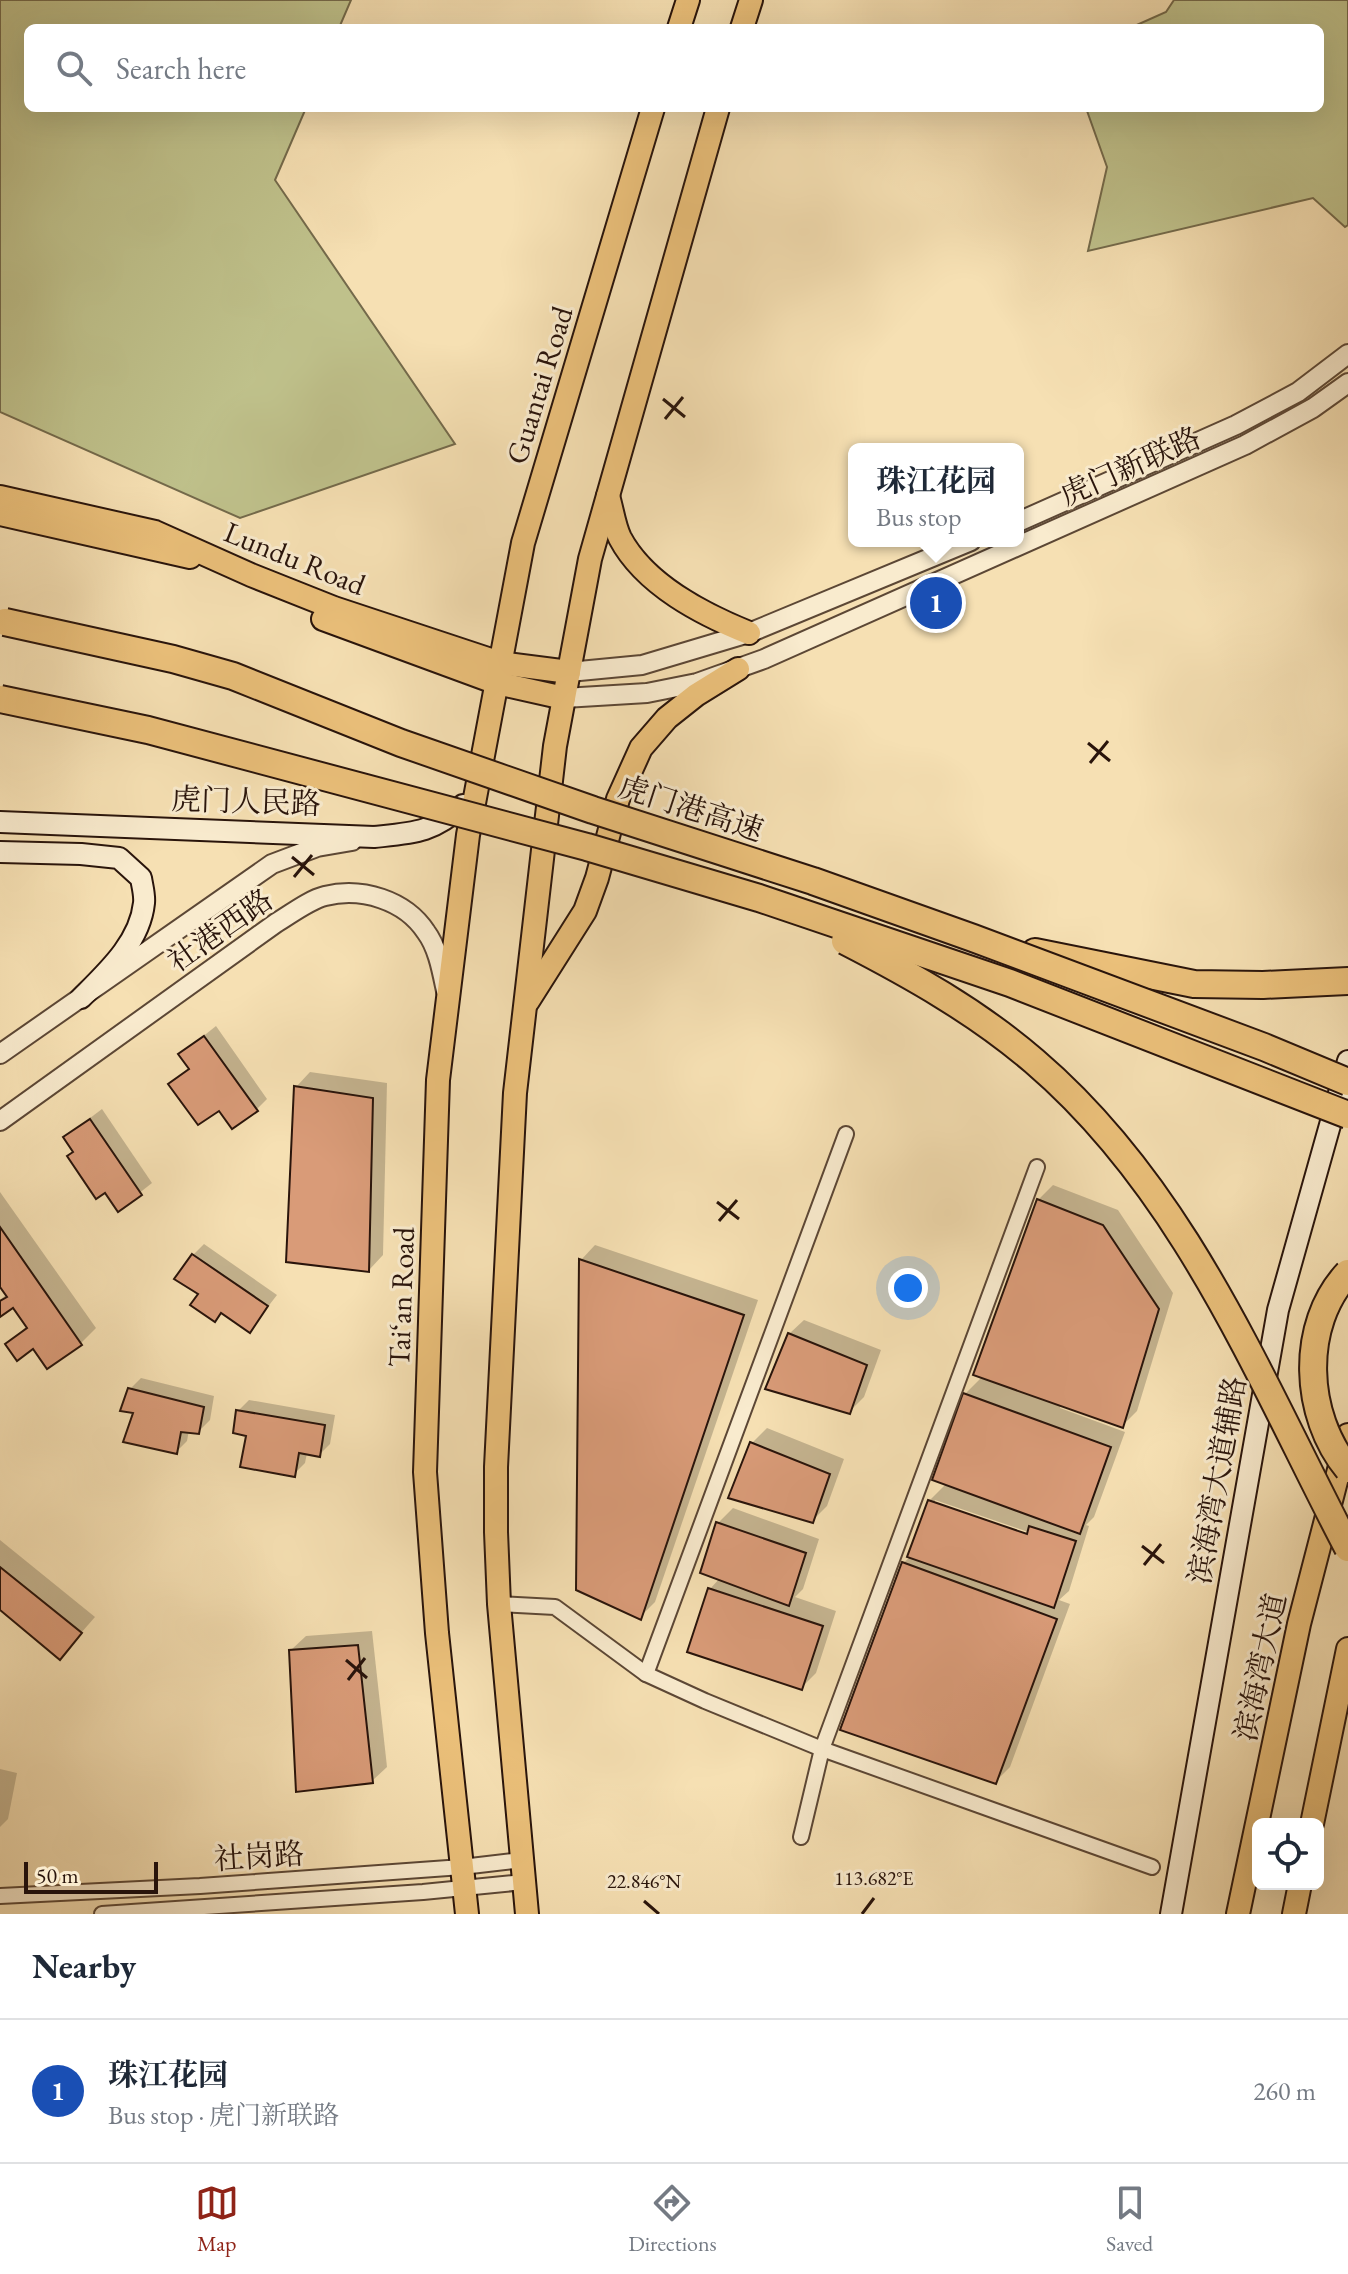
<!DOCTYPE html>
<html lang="en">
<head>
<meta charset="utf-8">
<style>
  body { margin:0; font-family:"EB Garamond","Noto Serif SC",serif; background:#f2f2f3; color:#1f2937 }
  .controls { position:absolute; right:24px; bottom:24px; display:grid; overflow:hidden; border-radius:12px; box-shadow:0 8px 32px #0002 }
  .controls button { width:72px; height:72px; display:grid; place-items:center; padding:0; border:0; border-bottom:2px solid #e0e1e3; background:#fff; color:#1f2937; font:40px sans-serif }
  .scale { position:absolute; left:24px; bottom:20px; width:134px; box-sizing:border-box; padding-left:8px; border:4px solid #29140b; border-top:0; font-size:22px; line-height:28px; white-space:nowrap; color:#29140b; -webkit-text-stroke:6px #f9ebce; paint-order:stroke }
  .you { position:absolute; left:908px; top:1288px; width:28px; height:28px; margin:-20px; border:6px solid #fff; border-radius:50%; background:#1a73e8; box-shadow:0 0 0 12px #1a73e833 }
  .badge { display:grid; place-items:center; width:52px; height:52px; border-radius:50%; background:#8f2418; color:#fff; font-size:26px; font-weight:700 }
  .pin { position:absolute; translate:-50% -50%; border:4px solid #fff; box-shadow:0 2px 8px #0006 }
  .popup { position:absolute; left:848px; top:443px; width:176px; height:104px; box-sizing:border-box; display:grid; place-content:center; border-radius:12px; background:#fff; filter:drop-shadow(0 2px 6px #0005); font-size:26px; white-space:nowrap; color:#747a83 }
  .popup b { font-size:30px; color:#1f2937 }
  .popup::after { content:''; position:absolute; left:50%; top:100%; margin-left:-16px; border:16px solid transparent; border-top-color:#fff }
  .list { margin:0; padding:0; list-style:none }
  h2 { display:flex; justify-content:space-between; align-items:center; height:104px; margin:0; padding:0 32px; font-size:34px }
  h2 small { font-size:26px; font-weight:400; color:#747a83 }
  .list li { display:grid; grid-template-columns:52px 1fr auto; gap:24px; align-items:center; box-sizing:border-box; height:144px; padding:0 32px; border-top:2px solid #e0e1e3 }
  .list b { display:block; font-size:30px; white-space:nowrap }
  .list p { margin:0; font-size:26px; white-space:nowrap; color:#747a83 }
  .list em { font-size:26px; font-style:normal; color:#747a83 }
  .icon { flex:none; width:44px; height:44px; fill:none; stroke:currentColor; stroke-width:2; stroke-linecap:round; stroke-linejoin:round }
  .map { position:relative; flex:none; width:1348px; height:1914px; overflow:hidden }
  .search { position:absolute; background:#fff; box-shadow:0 8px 32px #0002; left:24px; right:24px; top:24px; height:88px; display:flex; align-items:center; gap:20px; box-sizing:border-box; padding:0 28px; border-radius:12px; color:#747a83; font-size:30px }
  .sheet { height:248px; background:#fff }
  nav { display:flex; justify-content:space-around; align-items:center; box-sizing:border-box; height:112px; border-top:2px solid #e0e1e3; background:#fff; font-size:22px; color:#747a83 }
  nav a { display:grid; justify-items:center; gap:4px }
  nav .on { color:#8f2418 }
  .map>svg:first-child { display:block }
</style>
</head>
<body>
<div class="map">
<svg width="1348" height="1914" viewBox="0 0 1348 1914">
  <rect width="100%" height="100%" fill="#f6e0b3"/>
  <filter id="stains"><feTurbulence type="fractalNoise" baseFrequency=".0025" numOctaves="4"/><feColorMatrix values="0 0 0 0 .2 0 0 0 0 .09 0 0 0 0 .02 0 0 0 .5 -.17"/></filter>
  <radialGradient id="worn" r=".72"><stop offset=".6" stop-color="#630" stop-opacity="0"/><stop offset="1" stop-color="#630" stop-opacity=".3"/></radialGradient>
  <g fill="#bfc18b" stroke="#746a4b" stroke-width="2">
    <polygon points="0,0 351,0 339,28 28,28 28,108 306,108 275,180 455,444 240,518 0,412"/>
    <polygon points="1174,0 1348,0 1348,225 1345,227 1313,198 1088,251 1107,167 1086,108 1320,108 1320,28 1130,28 1166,12"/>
  </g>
  <g fill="#0003" fill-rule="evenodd">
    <polygon points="216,1026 267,1099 256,1110 219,1108 171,1084 190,1067 181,1054"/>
    <polygon points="310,1072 387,1083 383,1255 369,1270 296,1087"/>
    <polygon points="102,1109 152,1183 119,1209 65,1137"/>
    <path d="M 1053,1185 L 1118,1210 L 1173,1293 L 1137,1411 L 1122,1426 L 1061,1404 L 1060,1408 L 1125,1432 L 1094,1517 L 1086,1525 L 1089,1526 L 1069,1591 L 1059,1600 L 1070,1604 L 1010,1767 L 995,1782 L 903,1563 L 909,1558 L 929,1501 L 947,1483 L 965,1394 L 982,1377 L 1038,1200 ZM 935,1500 L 1037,1535 L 1036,1539 L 935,1504 Z"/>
    <polygon points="0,1192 96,1328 81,1343 47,1366 34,1347 7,1344 27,1326 13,1305 0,1315 0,1300 7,1294 0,1283"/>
    <polygon points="204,1244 277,1295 250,1330 223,1311 215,1320 200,1294 193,1255"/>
    <polygon points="595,1245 758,1300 655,1602 640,1617 581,1260"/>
    <polygon points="804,1320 881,1350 864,1397 849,1412 789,1334"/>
    <polygon points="141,1378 214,1396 210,1420 199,1431 189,1430 187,1441 176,1452 136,1411 130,1389"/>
    <polygon points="249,1400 335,1415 330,1444 319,1455 307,1453 305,1463 294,1474 248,1434 238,1411"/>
    <polygon points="767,1428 844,1459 827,1506 812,1521 752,1443"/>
    <polygon points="733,1508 819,1539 803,1589 795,1597 836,1611 816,1673 801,1688 710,1589 720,1578 718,1523"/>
    <polygon points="0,1540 95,1617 60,1657 0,1607"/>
    <polygon points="372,1631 387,1767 372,1781 291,1650 306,1636"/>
    <polygon points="0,1769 17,1773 8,1819 0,1827"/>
  </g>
  <g fill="#d99b78" stroke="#29140b" stroke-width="2">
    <polygon points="204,1036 258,1111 232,1129 219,1111 198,1125 168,1084 189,1069 178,1054"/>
    <polygon points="294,1086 373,1098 369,1272 286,1262"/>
    <polygon points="90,1119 142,1195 118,1212 105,1193 96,1199 67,1156 73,1152 63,1137"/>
    <polygon points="1037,1199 1103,1225 1159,1309 1123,1428 973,1375"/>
    <polygon points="0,1227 82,1345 47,1369 33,1349 17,1361 5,1344 27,1328 13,1308 0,1317 0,1301 7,1297 0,1287"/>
    <polygon points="192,1254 268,1306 250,1333 221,1313 215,1322 190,1305 198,1294 174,1279"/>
    <polygon points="579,1259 744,1315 641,1620 576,1590"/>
    <polygon points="788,1333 867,1365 850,1414 765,1389"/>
    <polygon points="128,1388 204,1407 199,1434 181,1432 177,1454 123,1442 133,1413 120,1411"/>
    <polygon points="963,1393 1111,1447 1080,1534 932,1480"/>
    <polygon points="236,1410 325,1425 320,1457 299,1453 295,1477 240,1467 246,1436 233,1433"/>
    <polygon points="750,1442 830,1474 813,1523 728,1498"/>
    <polygon points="928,1500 1027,1534 1029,1526 1076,1541 1054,1608 907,1557"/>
    <polygon points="716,1522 806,1553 789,1606 700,1573"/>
    <polygon points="902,1562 1057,1619 996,1784 840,1730"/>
    <polygon points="0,1567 82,1633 60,1660 0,1610"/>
    <polygon points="708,1588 823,1626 802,1690 687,1652"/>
    <polygon points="358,1645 373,1783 296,1792 289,1650"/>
  </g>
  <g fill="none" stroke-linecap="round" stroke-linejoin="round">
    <defs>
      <g id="minor">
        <polyline points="499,1604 555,1607 646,1674 705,1701 822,1749 1152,1867"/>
        <polyline points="646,1674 846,1134"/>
        <polyline points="801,1837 822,1749 1037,1167"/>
        <polyline points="0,1896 200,1886 462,1867 522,1860"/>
        <polyline points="102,1914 423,1892 524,1882"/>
      </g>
      <g id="tertiary">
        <polyline points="1018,522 1236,425 1298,392 1348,354"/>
        <polyline points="569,672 642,665 749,633 971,541"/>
        <polyline points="564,698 647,693 697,683 764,659 1245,445 1313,408 1348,383"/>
        <polyline points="0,1054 272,864 317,847 352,841"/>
        <path d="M 0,1121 L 276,923 C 291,914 309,900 325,896 C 362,887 405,900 426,932 C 438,948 442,972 446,991"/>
      </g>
      <g id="secondary">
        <path d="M 0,822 L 374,837 C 413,833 433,833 463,805"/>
        <path d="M 0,852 L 81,854 L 119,858 L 141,878 C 142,885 145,895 144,903 C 140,942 107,972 81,998"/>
        <polyline points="1171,1914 1278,1310 1348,1061"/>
      </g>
      <g id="primary">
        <polyline points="679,28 688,0"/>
        <polyline points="742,28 751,0"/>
        <path d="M 608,496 C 612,509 614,526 620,538 C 645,585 702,614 749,633"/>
        <polyline points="0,497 155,532 251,575 334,608 500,663 569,672"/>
        <polyline points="0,514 190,557"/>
        <polyline points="323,619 497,683 564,698"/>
        <polyline points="528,1001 585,911 597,878 618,799 641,748 667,718 696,695 738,669"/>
        <polyline points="1312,1824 1348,1649"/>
        <polyline points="467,1914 437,1633 425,1472 438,1080 468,835 523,543 653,108"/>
        <polyline points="527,1914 499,1604 496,1532 496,1467 515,1093 555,746 590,559 718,108"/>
        <polyline points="1238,1914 1299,1624 1348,1435"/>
        <polyline points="1294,1914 1300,1884"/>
      </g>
      <polyline id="motorway" points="1035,952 1194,984 1263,985 1348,981"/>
    </defs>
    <use href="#minor" stroke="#5c4735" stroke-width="18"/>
    <use href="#tertiary" stroke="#5c4735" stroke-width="22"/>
    <use href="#secondary" stroke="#29140b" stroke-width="24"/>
    <use href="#primary" stroke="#29140b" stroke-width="26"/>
    <use href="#motorway" stroke="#29140b" stroke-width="30"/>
    <use href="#minor" stroke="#f9ebce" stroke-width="14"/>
    <use href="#tertiary" stroke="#f9ebce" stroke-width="18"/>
    <use href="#secondary" stroke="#f9ebce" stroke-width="20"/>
    <use href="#primary" stroke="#ebc07a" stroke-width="22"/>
    <use href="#motorway" stroke="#ebc07a" stroke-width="26"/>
    <defs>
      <g id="motorway-bridge">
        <polyline points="5,622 173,659 233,676 401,743 593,810 813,881 973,938 1264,1047 1348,1082"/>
        <polyline points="0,699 148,730 587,847 759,898 1010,983 1348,1115"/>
        <path d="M 845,941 C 911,975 977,1012 1034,1061 C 1185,1190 1258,1376 1348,1548"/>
        <path d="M 1348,1273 C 1299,1325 1304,1416 1348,1469"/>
      </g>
    </defs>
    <use href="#motorway-bridge" stroke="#29140b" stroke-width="30" stroke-linecap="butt"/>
    <use href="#motorway-bridge" stroke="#ebc07a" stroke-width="26"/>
  </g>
  <path fill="none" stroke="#29140b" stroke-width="3" d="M 663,399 L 685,417M 665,419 L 683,397M 1088,743 L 1110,761M 1090,763 L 1108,741M 292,857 L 314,875M 294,877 L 312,855M 717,1202 L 739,1219M 719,1221 L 737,1200M 1142,1546 L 1164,1563M 1144,1565 L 1161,1544M 346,1660 L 367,1678M 348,1680 L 365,1658M 644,1901 L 659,1914M 862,1914 L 874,1898"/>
  <g text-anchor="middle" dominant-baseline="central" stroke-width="6" stroke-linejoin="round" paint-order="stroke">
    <g font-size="30" fill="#29140b" stroke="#f9ebce">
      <text transform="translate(539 385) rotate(-73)">Guantai Road</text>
      <text transform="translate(1130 466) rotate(-24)">虎门新联路</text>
      <text transform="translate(295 558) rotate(22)">Lundu Road</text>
      <text transform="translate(246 801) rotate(2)">虎门人民路</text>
      <text transform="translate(691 808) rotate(18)">虎门港高速</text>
      <text transform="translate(220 930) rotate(-35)">社港西路</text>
      <text transform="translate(401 1297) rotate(-88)">Tai‘an Road</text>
      <text transform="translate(1217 1480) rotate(-80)">滨海湾大道辅路</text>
      <text transform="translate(1260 1667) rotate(-78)">滨海湾大道</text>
      <text transform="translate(259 1856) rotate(-4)">社岗路</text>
    </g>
  </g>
  <g font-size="20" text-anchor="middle" fill="#29140b" stroke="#f9ebce" stroke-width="6" stroke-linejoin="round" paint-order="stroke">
    <text x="874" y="1885">113.682°E</text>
    <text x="644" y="1888">22.846°N</text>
  </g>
  <rect width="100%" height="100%" filter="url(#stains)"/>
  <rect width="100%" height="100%" fill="url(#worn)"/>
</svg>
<div class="controls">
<button><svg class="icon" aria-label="locate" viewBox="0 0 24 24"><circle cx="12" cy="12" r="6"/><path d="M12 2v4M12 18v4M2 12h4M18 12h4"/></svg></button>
</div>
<div class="scale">50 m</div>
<div class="you"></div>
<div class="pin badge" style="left:936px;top:603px;background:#1a4fb4">1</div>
<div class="popup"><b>珠江花园</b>Bus stop</div>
<div class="search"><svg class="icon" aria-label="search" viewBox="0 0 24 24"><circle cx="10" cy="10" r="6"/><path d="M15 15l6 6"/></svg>Search here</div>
</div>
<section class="sheet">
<h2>Nearby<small></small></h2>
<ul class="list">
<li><span class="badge" style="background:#1a4fb4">1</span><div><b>珠江花园</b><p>Bus stop · 虎门新联路</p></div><em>260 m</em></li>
</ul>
</section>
<nav>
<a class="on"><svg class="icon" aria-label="map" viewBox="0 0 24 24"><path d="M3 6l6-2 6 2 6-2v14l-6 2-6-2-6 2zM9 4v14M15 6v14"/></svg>Map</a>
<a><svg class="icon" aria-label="directions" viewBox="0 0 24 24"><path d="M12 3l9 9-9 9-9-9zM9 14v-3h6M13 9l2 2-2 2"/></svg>Directions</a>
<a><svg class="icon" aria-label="saved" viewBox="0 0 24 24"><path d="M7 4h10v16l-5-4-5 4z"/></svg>Saved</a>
</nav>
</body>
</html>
